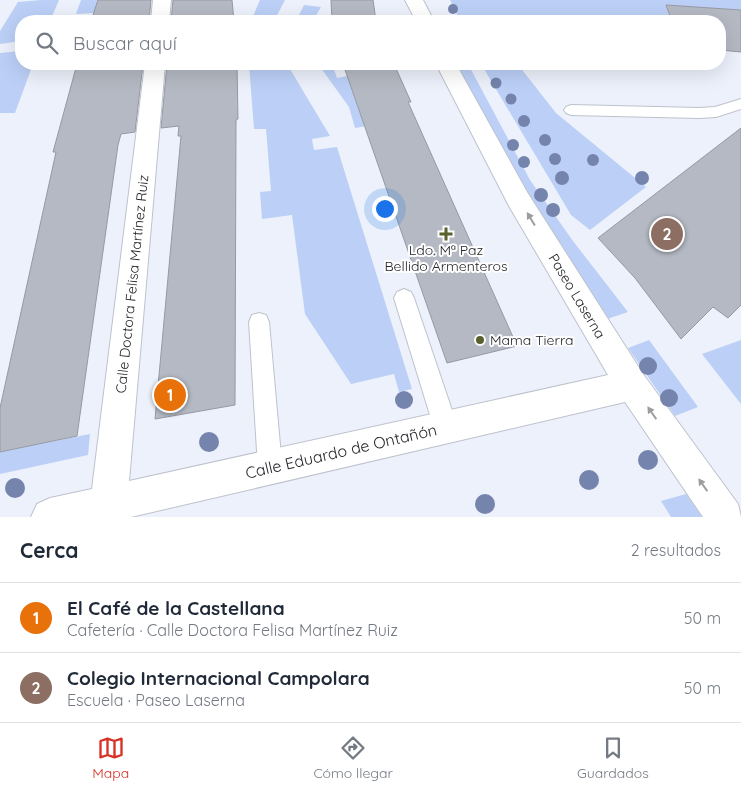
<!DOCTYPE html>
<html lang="es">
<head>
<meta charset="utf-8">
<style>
  body { margin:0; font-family:Quicksand,sans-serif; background:#f6f6f7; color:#1f2937 }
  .you { position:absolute; left:384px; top:208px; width:18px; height:18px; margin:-12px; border:4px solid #fff; border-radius:50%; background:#1a73e8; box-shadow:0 0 0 8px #1a73e833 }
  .badge { display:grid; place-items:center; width:32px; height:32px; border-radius:50%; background:#d93025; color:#fff; font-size:16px; font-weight:700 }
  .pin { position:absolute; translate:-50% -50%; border:2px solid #fff; box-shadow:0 1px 5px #0006 }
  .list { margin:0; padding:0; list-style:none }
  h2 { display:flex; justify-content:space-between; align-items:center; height:65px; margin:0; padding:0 20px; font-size:21px }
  h2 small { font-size:16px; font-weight:400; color:#747a83 }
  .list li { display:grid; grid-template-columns:32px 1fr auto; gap:15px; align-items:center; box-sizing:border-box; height:70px; padding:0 20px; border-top:1px solid #e0e1e3 }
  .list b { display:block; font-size:19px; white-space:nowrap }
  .list p { margin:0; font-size:16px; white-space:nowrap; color:#747a83 }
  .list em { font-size:16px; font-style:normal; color:#747a83 }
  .icon { flex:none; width:28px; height:28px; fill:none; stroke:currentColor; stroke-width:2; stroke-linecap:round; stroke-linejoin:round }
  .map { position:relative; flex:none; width:741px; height:517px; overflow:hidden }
  .search { position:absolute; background:#fff; box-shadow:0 5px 20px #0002; left:15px; right:15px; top:15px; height:55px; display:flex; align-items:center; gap:12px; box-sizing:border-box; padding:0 18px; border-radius:20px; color:#747a83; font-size:19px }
  .sheet { height:205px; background:#fff }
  nav { display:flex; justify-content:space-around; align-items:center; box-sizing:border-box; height:70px; border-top:1px solid #e0e1e3; background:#fff; font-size:14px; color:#747a83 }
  nav a { display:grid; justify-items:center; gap:2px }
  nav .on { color:#d93025 }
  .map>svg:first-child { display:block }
</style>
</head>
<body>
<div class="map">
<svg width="741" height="517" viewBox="0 0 741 517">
  <rect width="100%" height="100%" fill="#ecf1fb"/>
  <g fill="#bcd0f7">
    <polygon points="41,0 59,0 50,21 21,21 21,41 0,44 0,31 18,2"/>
    <polygon points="81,0 98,0 94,13 76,14"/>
    <polygon points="260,0 285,0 274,21 251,21"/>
    <polygon points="450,0 741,0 741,10 666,5 672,21 460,21"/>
    <polygon points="304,5 321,7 313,21 296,21"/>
    <polygon points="21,51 21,64 33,64 15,113 0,113 0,53"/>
    <polygon points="249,64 287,64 330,136 312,139 314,150 337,147 412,389 399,392 394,374 351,384 305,314 292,215 262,219 260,192 271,191 266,129 254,129"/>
    <polygon points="318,64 332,64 337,78 347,76 359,110 378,107 396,121 355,128 349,107"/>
    <path d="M 457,64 L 468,64 L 530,180 L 573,241 L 628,312 L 607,319 C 554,236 500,152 457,64 Z"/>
    <polygon points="481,64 522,64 523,71 556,113 646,187 590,230 571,215"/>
    <polygon points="649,340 698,407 675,416 628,348"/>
    <polygon points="741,340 741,404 702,354"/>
    <polygon points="90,434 88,455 0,474 0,452"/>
    <polygon points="686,494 702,517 671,517 661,501"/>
  </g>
  <g fill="#b4b9c3" stroke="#9599a3">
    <polygon points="98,0 151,0 149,21 91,21"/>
    <polygon points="173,0 232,0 234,21 171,21"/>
    <polygon points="331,0 373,0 376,21 332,21"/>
    <polygon points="666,5 741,10 741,52 720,50 720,21 672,21"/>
    <polygon points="77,64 143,64 135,132 121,134 118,145 77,436 0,452 0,408 56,152 53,152"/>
    <polygon points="167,64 237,64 238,119 236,120 235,405 155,419 181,136 178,136 179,126 161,128"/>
    <polygon points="343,64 394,64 411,102 408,102 517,346 447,363"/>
    <polygon points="741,128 741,305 728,318 713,307 681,339 635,278 598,238"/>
  </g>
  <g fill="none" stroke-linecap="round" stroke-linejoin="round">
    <defs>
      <g id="service">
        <polygon points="741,99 741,109 716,117 699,118 571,115 566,113 564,110 566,107 571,105 699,108 715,107"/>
        <polygon points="404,289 411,292 414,298 458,428 454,436 446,440 438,436 434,428 394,298 397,292"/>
        <polygon points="259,313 266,315 269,322 282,467 279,476 270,479 261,476 258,467 249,322 252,315"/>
      </g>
      <g id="minor">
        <polygon points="153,0 171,0 169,21 151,21"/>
        <polygon points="405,0 423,0 434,21 416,21"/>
        <polygon points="145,64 165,64 129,481 608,375 509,206 436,64 456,64 527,192 643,374 738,504 741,517 703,517 625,402 131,517 31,517 37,504 50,498 92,489"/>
      </g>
    </defs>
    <use href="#service" stroke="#bdc2cc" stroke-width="2"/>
    <use href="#minor" stroke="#bdc2cc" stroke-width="2"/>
    <use href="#service" fill="#fff" fill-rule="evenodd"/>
    <use href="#minor" fill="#fff" fill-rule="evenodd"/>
  </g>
  <g fill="#7584ac">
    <circle cx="453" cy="9" r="5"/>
    <circle cx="496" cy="83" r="5.5"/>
    <circle cx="511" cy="99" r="5.5"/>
    <circle cx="524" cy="121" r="6"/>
    <circle cx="545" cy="140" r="6"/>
    <circle cx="513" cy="145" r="6"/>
    <circle cx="555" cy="159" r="6"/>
    <circle cx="593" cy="160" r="6"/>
    <circle cx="524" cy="162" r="6"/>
    <circle cx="562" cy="178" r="7"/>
    <circle cx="642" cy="178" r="7"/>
    <circle cx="541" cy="195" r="7"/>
    <circle cx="553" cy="210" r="7"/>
    <circle cx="648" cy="366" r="9"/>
    <circle cx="669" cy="398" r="9"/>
    <circle cx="404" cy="400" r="9"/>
    <circle cx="209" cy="442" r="10"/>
    <circle cx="648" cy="460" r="10"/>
    <circle cx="589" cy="480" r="10"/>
    <circle cx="15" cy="488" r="10"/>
    <circle cx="485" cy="504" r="10"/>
  </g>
  <defs><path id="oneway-solid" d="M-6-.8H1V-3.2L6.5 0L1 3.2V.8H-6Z" transform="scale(1.25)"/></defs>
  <g fill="#9c9d9f">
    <use href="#oneway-solid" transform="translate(531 219) rotate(-121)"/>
    <use href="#oneway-solid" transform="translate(652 413) rotate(-125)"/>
    <use href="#oneway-solid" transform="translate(703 485) rotate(-125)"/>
  </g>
  <g fill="#595f2d" stroke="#fefefe" stroke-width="2">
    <path d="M443.5 226.5h5v5h5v5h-5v5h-5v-5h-5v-5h5z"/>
    <circle cx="480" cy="340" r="5"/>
  </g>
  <g text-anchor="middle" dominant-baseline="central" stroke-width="4" stroke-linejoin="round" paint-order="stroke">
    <g font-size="14" fill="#242529" stroke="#fefefe">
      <text x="446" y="250">Ldo. Mª Paz<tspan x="446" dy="16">Bellido Armenteros</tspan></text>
      <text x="490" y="340" text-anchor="start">Mama Tierra</text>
    </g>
    <g font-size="14" fill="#242529" stroke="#fefefe">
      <text transform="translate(132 284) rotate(-84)">Calle Doctora Felisa Martínez Ruiz</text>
      <text transform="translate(577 296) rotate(59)">Paseo Laserna</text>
    </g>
    <g font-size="16" fill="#242529" stroke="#fefefe">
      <text transform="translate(341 451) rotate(-13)">Calle Eduardo de Ontañón</text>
    </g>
  </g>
</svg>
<div class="you"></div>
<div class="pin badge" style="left:170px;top:395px;background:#e8710a">1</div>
<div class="pin badge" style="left:667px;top:234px;background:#8d6e63">2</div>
<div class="search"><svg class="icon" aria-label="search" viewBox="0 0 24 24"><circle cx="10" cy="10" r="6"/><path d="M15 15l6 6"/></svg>Buscar aquí</div>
</div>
<section class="sheet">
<h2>Cerca<small>2 resultados</small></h2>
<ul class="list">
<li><span class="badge" style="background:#e8710a">1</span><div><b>El Café de la Castellana</b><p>Cafetería · Calle Doctora Felisa Martínez Ruiz</p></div><em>50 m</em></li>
<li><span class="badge" style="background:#8d6e63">2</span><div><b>Colegio Internacional Campolara</b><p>Escuela · Paseo Laserna</p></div><em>50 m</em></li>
</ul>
</section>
<nav>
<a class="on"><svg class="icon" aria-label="map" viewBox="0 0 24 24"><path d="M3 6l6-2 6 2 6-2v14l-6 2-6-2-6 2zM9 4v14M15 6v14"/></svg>Mapa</a>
<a><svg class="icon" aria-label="directions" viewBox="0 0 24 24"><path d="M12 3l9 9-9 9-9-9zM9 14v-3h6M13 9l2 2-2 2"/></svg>Cómo llegar</a>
<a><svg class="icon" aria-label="saved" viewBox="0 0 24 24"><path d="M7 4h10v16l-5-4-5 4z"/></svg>Guardados</a>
</nav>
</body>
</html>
